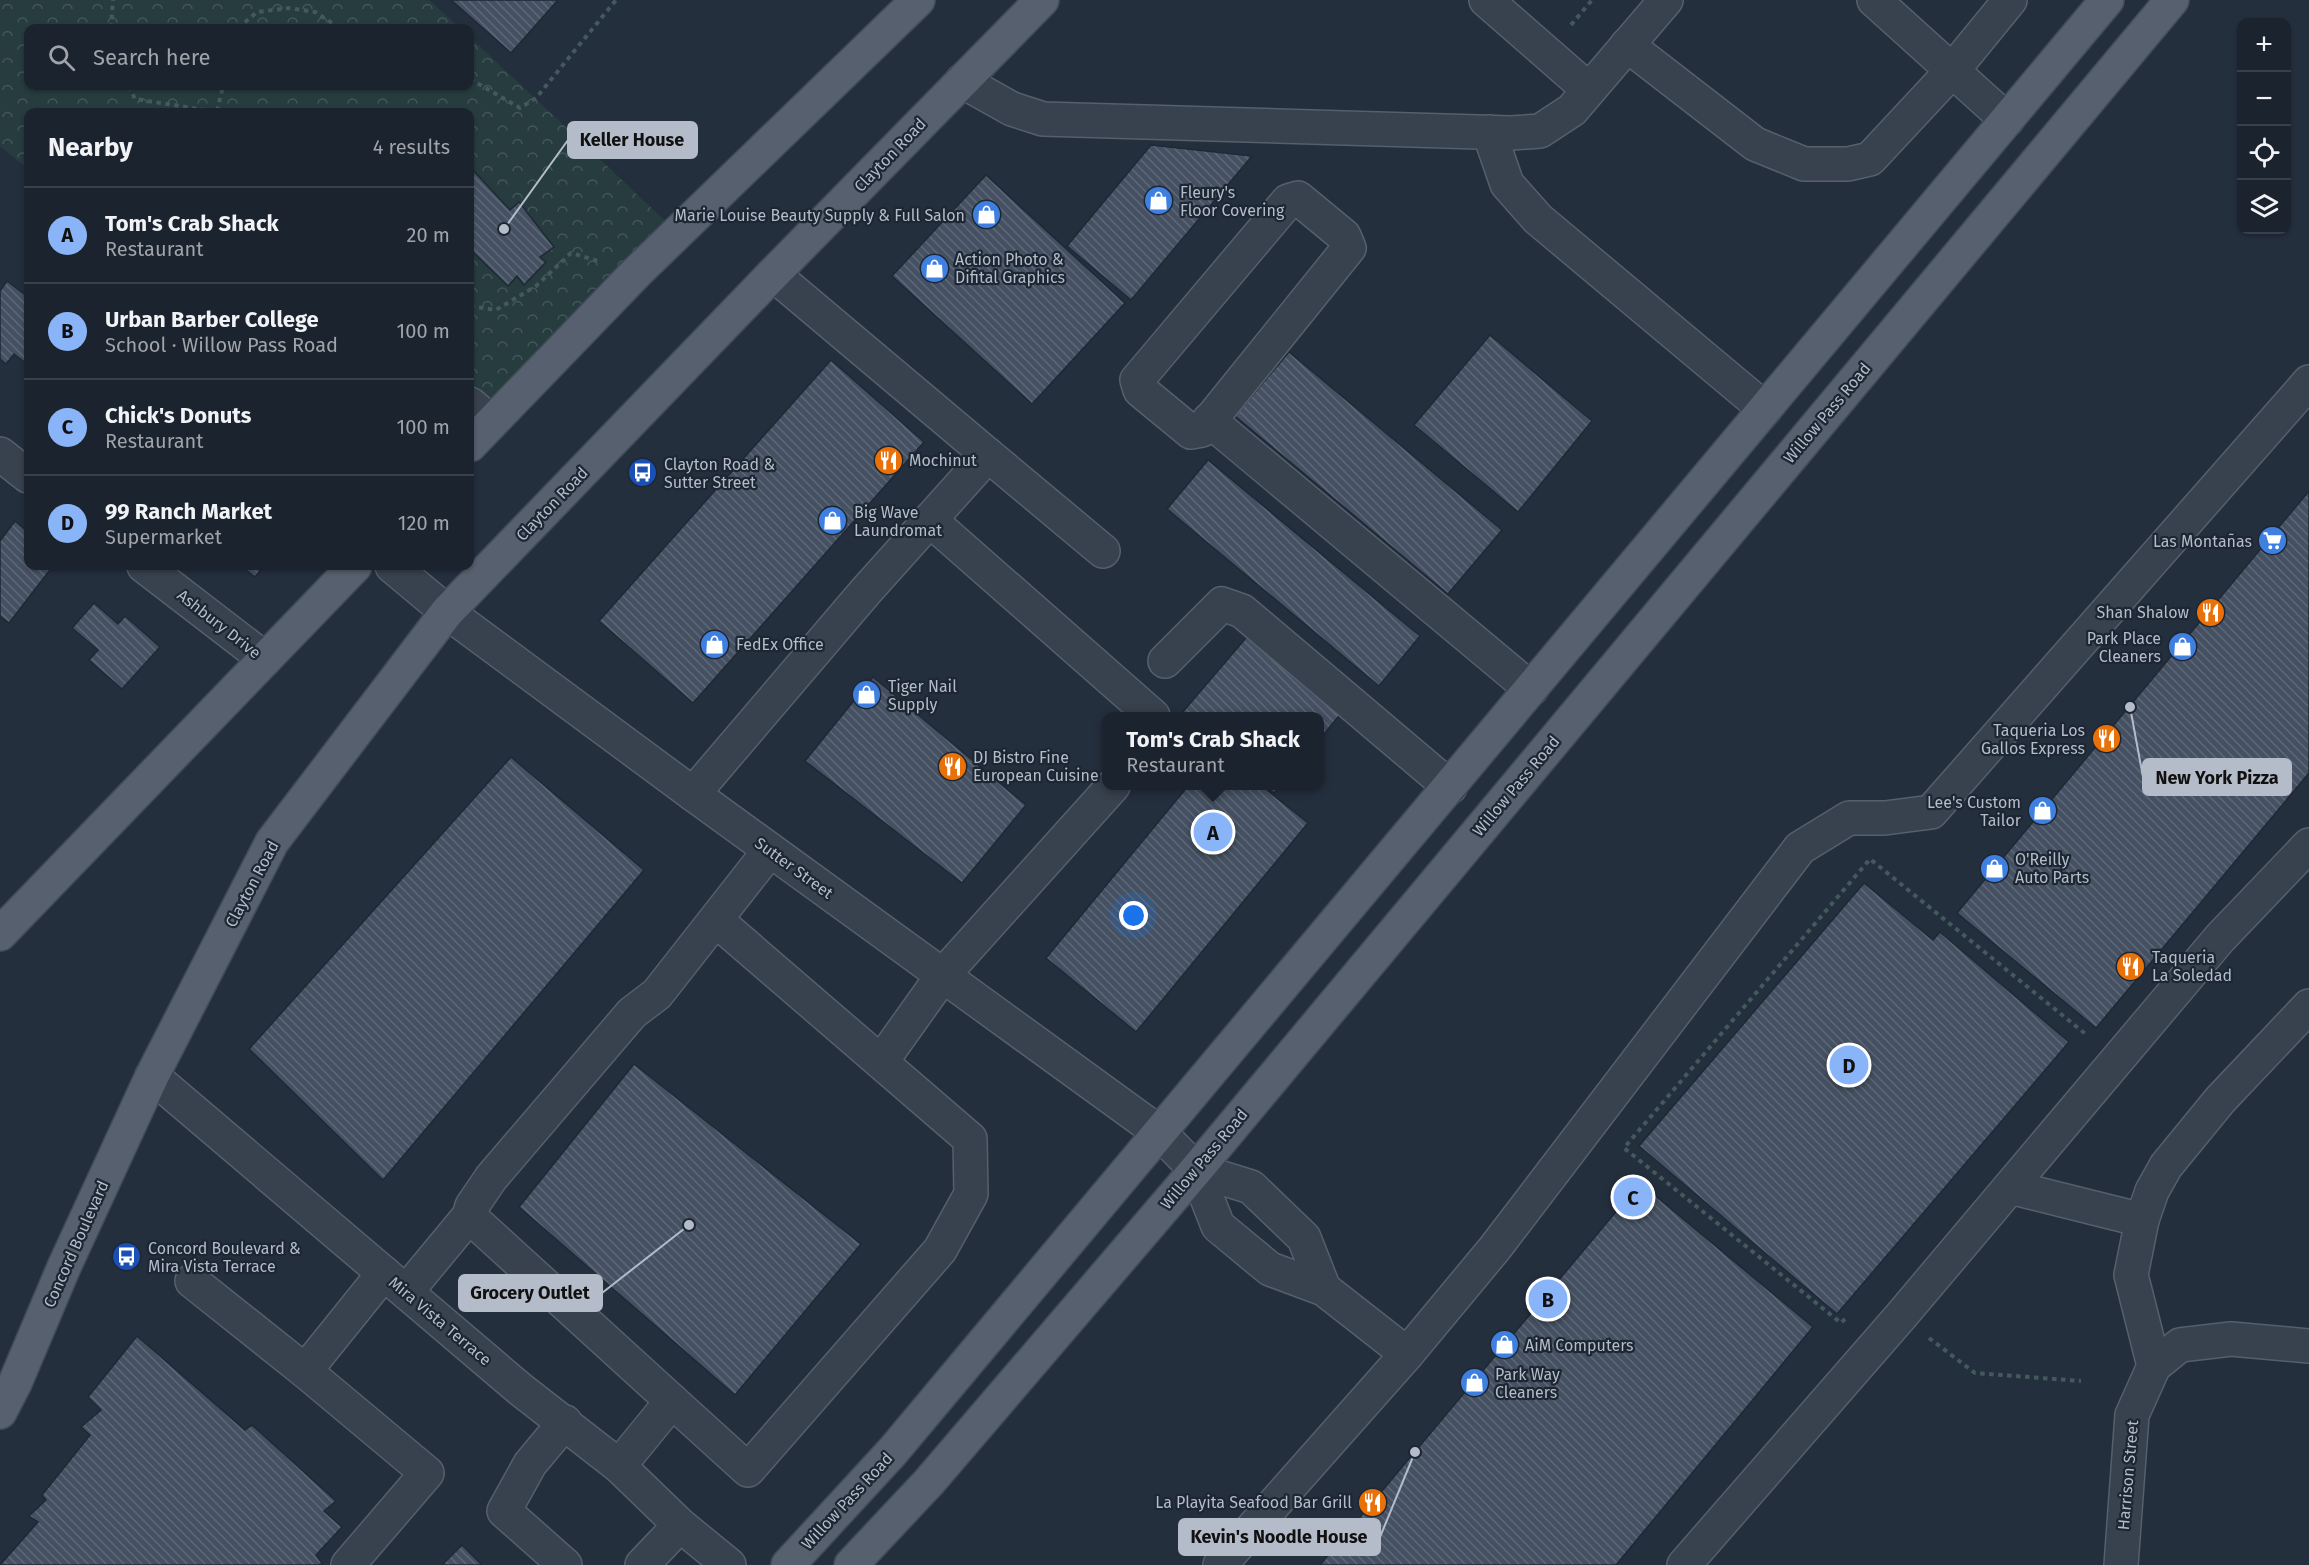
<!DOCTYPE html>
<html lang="en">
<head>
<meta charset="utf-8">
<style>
  body { margin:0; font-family:"Fira Sans",sans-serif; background:#242b36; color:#f1f3f6 }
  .controls { position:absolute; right:18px; top:18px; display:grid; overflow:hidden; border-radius:12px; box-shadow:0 2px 4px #0004 }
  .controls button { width:54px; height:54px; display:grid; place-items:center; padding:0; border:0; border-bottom:2px solid #39404a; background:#1b232e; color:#f1f3f6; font:30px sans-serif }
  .you { position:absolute; left:1134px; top:916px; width:21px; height:21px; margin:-15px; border:4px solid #fff; border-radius:50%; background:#1a73e8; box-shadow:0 0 0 9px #1a73e833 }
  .badge { display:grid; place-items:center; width:39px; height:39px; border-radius:50%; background:#8ab4f8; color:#111; font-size:20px; font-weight:700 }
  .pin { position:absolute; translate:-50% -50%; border:3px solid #fff; box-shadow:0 2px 6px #0006 }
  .popup { position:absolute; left:1102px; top:712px; width:222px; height:78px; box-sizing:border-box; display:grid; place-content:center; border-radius:12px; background:#1b232e; filter:drop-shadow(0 2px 4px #0005); font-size:20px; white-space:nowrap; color:#a0a4aa }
  .popup b { font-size:22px; color:#f1f3f6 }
  .popup::after { content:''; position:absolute; left:50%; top:100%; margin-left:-12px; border:12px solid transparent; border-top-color:#1b232e }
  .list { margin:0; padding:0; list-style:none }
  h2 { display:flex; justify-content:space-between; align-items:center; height:78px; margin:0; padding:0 24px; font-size:26px }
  h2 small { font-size:20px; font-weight:400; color:#a0a4aa }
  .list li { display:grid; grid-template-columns:39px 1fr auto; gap:18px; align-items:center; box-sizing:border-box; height:96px; padding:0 24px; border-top:2px solid #39404a }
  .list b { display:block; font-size:22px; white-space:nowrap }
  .list p { margin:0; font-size:20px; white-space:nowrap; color:#a0a4aa }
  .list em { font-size:20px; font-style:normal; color:#a0a4aa }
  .icon { flex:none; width:33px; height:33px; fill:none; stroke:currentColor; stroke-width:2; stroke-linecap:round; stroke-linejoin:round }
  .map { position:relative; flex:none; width:2309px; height:1565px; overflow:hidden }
  .search { position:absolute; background:#1b232e; box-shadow:0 2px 4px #0004; left:24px; top:24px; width:450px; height:66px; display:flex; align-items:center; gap:15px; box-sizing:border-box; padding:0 21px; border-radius:12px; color:#a0a4aa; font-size:22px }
  .panel { position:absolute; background:#1b232e; box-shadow:0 2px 4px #0004; left:24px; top:108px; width:450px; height:462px; border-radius:12px }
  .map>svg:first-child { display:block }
</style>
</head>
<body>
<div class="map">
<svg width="2309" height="1565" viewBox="0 0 2309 1565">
  <defs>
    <pattern id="park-crowns" width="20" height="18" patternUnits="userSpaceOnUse" patternTransform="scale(1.5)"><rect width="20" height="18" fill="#263c3f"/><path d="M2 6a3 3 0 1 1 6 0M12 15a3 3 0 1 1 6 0" fill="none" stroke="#435659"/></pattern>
    <pattern id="building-back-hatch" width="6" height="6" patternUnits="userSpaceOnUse" patternTransform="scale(1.5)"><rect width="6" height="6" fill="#455162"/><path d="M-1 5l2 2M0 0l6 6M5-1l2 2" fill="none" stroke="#5d6877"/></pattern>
  </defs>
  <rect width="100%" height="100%" fill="#242f3e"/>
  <polygon fill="url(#park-crowns)" points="0,0 429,0 460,28 28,28 28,86 470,86 470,37 677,232 470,445 470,112 28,112 28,169 0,146"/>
  <g fill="url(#building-back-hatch)" stroke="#1f2835" stroke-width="1.5">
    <polygon points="451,0 558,0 511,53"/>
    <polygon points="1151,145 1252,156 1131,300 1067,246"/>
    <polygon points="470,167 510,210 519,202 554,247 540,257 546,262 524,285 517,276 508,286 473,252 470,255"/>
    <polygon points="986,175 1125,303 1032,404 892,276"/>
    <polygon points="7,281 28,297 28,365 14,354 6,364 0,359 0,291"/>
    <polygon points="1490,335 1592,421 1518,512 1414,425"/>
    <polygon points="1289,352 1502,530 1448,594 1235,416"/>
    <polygon points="831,360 924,442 693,703 599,621"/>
    <polygon points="1208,460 1420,636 1379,686 1167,509"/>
    <polygon points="2309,491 2309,773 2096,1028 1957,913"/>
    <polygon points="15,521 28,532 28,566 53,566 9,623 0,616 0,541"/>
    <polygon points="241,566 264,566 255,577"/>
    <polygon points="94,603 118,624 125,616 160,647 122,689 89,660 98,650 72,628"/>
    <polygon points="1251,632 1342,712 1320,739 1320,716 1184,716 1181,714"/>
    <polygon points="873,677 1026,805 962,883 805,761"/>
    <polygon points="511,757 644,870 383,1180 249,1049"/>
    <polygon points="1188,786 1262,786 1308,823 1136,1032 1046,958"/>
    <polygon points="1265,786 1281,786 1274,793"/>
    <polygon points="1864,883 1933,940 1940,932 2069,1042 1837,1314 1639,1146"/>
    <polygon points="634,1064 861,1244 735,1395 519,1207"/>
    <polygon points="1640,1183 1813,1327 1616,1565 1320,1565"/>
    <polygon points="137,1336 245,1430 252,1425 336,1501 324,1511 342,1527 316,1555 322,1563 319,1565 0,1565 38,1522 29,1516 46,1500 42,1495 90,1435 81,1427 101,1410 88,1397"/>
    <polygon points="462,1545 482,1565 442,1565"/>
  </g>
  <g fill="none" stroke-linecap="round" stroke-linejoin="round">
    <defs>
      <g id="minor">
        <polyline points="1486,0 1589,90"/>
        <polyline points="1874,0 2007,120"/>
        <polyline points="1627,45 1755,144 1804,164 1848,164 1870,159 1952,71 2010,0"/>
        <polyline points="962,81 1012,109 1043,119 1511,133 1540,131 1572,110 1666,0"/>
        <polyline points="1489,132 1507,184 1538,219 1765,409"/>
        <polygon points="1298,198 1344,236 1349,248 1202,430 1191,432 1140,390 1137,380 1288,201"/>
        <polyline points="470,404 491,422"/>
        <polyline points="1209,420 1531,689"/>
        <polyline points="0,454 28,476"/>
        <polyline points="988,455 1103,551"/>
        <polyline points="930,520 1153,716"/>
        <polyline points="144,566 265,659"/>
        <polyline points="392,566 447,612 693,794 1160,1133 1196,1170 1218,1226 1270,1269 1324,1289 1407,1354 1495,1248 1800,848 1849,818 1885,818 1931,812 2309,382"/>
        <polyline points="1165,661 1222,604 1242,611 1450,787"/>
        <polyline points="693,794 866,591 988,455 773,274"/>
        <polyline points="881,1062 943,975 1113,786"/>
        <polyline points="152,1076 520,1389 619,1466 680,1525 729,1565"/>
        <polyline points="1196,1170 1251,1187 1304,1238 1324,1289"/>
        <polyline points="2010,1187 2142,1220"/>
        <polyline points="469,1216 672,1401"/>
        <polyline points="192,1281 305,1371"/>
        <polyline points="406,1292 469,1216 472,1206 491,1178 632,1013 657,994 770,850"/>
        <polyline points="2154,1366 2131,1275 2142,1220 2152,1191 2166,1166 2220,1100 2309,1006"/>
        <polyline points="619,1466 672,1401 748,1470 940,1250 971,1194 970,1139 716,920"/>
        <polyline points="348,1565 427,1473 305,1371 384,1273"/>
        <polyline points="565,1565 504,1511 530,1464 565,1422"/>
        <polyline points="642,1565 680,1525"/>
        <polyline points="1220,1565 1407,1354"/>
        <polyline points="1684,1565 1901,1316 2220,938 2309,845"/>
        <polyline points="2121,1565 2132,1415 2154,1366 2180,1345 2231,1339 2309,1346"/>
      </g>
      <g id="major">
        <polyline points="470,445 637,272 918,0"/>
        <polyline points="0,934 355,566"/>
        <polyline points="0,1412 15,1383 64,1267 152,1076 272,842 447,612 773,274 1042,0"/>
        <polyline points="788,1565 893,1451 2107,0"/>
        <polyline points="851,1565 929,1482 1196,1170 2172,0"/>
      </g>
    </defs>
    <use href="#minor" stroke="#565f6c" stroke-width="36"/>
    <use href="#major" stroke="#414a57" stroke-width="36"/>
    <g stroke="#44595c" stroke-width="4" stroke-dasharray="4.5 4.5" stroke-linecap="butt">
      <polyline points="1571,25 1592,0"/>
      <polyline points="111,28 113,0"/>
      <polyline points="238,28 257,12 289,8 315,12 340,28"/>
      <polyline points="470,79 520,108 536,98 616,0"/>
      <polyline points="129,86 135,99 218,112"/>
      <polyline points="217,111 223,86"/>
      <polyline points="470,306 496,310 536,286 571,253 598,261"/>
      <polyline points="1845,1319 1841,1323 1624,1148 1870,859 2088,1036"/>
      <polyline points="1929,1338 1975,1373 2081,1381"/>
    </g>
    <use href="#minor" stroke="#38414e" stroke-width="33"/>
    <use href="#major" stroke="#56606e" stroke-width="33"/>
  </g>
  <defs>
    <symbol id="shop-disc" viewBox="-11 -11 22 22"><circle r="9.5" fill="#3f7fe0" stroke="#1d2633"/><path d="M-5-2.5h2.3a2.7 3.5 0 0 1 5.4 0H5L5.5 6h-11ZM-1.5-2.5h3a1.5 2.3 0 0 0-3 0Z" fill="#fff"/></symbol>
    <symbol id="restaurant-disc" viewBox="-11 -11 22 22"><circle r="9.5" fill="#e8710a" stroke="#1d2633"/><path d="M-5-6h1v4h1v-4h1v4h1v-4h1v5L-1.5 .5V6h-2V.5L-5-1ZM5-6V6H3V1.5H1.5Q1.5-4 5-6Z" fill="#fff"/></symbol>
    <symbol id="bus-disc" viewBox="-11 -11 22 22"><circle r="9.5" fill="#1a4fb4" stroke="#1d2633"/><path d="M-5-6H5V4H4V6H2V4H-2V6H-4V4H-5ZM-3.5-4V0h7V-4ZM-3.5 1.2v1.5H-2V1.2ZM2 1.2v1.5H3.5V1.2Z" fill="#fff"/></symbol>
    <symbol id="supermarket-disc" viewBox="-11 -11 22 22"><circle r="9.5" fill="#3f7fe0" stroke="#1d2633"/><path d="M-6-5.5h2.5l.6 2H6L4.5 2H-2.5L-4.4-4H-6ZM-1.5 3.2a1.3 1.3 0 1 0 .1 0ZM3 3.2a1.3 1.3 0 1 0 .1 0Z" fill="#fff"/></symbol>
  </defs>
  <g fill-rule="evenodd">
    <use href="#shop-disc" x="1142" y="184" width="33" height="33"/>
    <use href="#shop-disc" x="970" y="198" width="33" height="33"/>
    <use href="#shop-disc" x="918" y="252" width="33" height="33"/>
    <use href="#restaurant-disc" x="872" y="444" width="33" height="33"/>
    <use href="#bus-disc" x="626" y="456" width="33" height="33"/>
    <use href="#shop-disc" x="816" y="504" width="33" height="33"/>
    <use href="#supermarket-disc" x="2256" y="524" width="33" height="33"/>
    <use href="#restaurant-disc" x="2194" y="596" width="33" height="33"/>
    <use href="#shop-disc" x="698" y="628" width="33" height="33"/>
    <use href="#shop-disc" x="2166" y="630" width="33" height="33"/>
    <use href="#shop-disc" x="850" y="678" width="33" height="33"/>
    <use href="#restaurant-disc" x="2090" y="722" width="33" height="33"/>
    <use href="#restaurant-disc" x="936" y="750" width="33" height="33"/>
    <use href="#shop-disc" x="2026" y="794" width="33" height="33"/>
    <use href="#shop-disc" x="1978" y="852" width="33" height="33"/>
    <use href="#restaurant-disc" x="2114" y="950" width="33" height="33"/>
    <use href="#bus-disc" x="110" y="1240" width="33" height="33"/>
    <use href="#shop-disc" x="1488" y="1328" width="33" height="33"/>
    <use href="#shop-disc" x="1458" y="1366" width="33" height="33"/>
    <use href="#restaurant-disc" x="1356" y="1486" width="33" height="33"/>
  </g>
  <g text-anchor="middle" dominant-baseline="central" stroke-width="4.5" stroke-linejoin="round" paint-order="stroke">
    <g font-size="16" fill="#b4bcc9" stroke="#1d2633">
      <text transform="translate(890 155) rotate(-46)">Clayton Road</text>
      <text transform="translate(1827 413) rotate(-50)">Willow Pass Road</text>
      <text transform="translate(552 504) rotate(-46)">Clayton Road</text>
      <text transform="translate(219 624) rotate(38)">Ashbury Drive</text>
      <text transform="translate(1516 786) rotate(-50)">Willow Pass Road</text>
      <text transform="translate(794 868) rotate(36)">Sutter Street</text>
      <text transform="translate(252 884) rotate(-62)">Clayton Road</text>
      <text transform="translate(1204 1159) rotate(-50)">Willow Pass Road</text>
      <text transform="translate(76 1244) rotate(-66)">Concord Boulevard</text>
      <text transform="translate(440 1321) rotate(40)">Mira Vista Terrace</text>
      <text transform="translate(2128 1475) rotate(-85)">Harrison Street</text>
      <text transform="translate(847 1501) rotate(-47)">Willow Pass Road</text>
    </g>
    <g font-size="16" fill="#b4bcc9" stroke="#1d2633" text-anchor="start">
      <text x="1180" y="192">Fleury's<tspan x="1180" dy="18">Floor Covering</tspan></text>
      <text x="965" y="215" text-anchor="end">Marie Louise Beauty Supply &amp; Full Salon</text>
      <text x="955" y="259">Action Photo &amp;<tspan x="955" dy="18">Difital Graphics</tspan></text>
      <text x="909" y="460">Mochinut</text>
      <text x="664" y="464">Clayton Road &amp;<tspan x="664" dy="18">Sutter Street</tspan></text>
      <text x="854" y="512">Big Wave<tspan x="854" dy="18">Laundromat</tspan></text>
      <text x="2252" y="541" text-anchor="end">Las Montañas</text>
      <text x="2189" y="612" text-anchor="end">Shan Shalow</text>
      <text x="2161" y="638" text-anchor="end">Park Place<tspan x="2161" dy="18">Cleaners</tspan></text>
      <text x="736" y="644">FedEx Office</text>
      <text x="888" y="686">Tiger Nail<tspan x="888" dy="18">Supply</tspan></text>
      <text x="2085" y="730" text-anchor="end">Taqueria Los<tspan x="2085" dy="18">Gallos Express</tspan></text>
      <text x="973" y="757">DJ Bistro Fine<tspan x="973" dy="18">European Cuisine</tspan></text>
      <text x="2021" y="802" text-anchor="end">Lee's Custom<tspan x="2021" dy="18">Tailor</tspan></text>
      <text x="2015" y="859">O'Reilly<tspan x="2015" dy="18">Auto Parts</tspan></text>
      <text x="2152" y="957">Taqueria<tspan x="2152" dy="18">La Soledad</tspan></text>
      <text x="148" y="1248">Concord Boulevard &amp;<tspan x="148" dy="18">Mira Vista Terrace</tspan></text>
      <text x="1525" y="1345">AiM Computers</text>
      <text x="1495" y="1374">Park Way<tspan x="1495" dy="18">Cleaners</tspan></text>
      <text x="1352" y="1502" text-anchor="end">La Playita Seafood Bar Grill</text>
    </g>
  </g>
  <path fill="none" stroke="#b4bcc9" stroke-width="2" d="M504 229L568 140M2130 707L2143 777M689 1225L602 1293M1415 1452L1380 1537"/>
  <g fill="#b4bcc9" stroke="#1d2633" stroke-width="2">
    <circle cx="504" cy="229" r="6"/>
    <circle cx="2130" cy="707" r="6"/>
    <circle cx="689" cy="1225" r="6"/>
    <circle cx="1415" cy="1452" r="6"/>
  </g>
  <g fill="#b4bcc9" stroke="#b4bcc9" stroke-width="2">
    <rect x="568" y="122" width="129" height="36" rx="6"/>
    <rect x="2143" y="759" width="148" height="36" rx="6"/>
    <rect x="459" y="1275" width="143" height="36" rx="6"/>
    <rect x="1179" y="1519" width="201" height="36" rx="6"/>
  </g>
  <g font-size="18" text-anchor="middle" font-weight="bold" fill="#111">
    <text x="632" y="146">Keller House</text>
    <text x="2217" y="784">New York Pizza</text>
    <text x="530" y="1299">Grocery Outlet</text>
    <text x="1279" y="1543">Kevin's Noodle House</text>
  </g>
</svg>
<div class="controls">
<button>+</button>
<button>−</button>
<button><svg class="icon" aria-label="locate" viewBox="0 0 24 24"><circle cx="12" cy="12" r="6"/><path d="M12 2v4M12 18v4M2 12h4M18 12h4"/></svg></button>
<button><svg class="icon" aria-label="layers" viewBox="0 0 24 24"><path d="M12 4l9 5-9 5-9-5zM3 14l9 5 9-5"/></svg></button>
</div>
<div class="you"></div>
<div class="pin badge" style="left:1213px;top:832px">A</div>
<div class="popup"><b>Tom's Crab Shack</b>Restaurant</div>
<div class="pin badge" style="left:1548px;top:1299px">B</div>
<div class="pin badge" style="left:1633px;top:1197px">C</div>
<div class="pin badge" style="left:1849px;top:1065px">D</div>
<div class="search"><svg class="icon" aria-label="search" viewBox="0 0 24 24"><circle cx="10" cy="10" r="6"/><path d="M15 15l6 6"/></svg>Search here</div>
<section class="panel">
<h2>Nearby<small>4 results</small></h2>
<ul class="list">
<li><span class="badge">A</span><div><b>Tom's Crab Shack</b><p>Restaurant</p></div><em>20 m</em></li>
<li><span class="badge">B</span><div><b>Urban Barber College</b><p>School · Willow Pass Road</p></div><em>100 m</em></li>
<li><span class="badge">C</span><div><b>Chick's Donuts</b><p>Restaurant</p></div><em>100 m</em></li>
<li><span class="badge">D</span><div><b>99 Ranch Market</b><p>Supermarket</p></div><em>120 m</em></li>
</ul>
</section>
</div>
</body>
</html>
